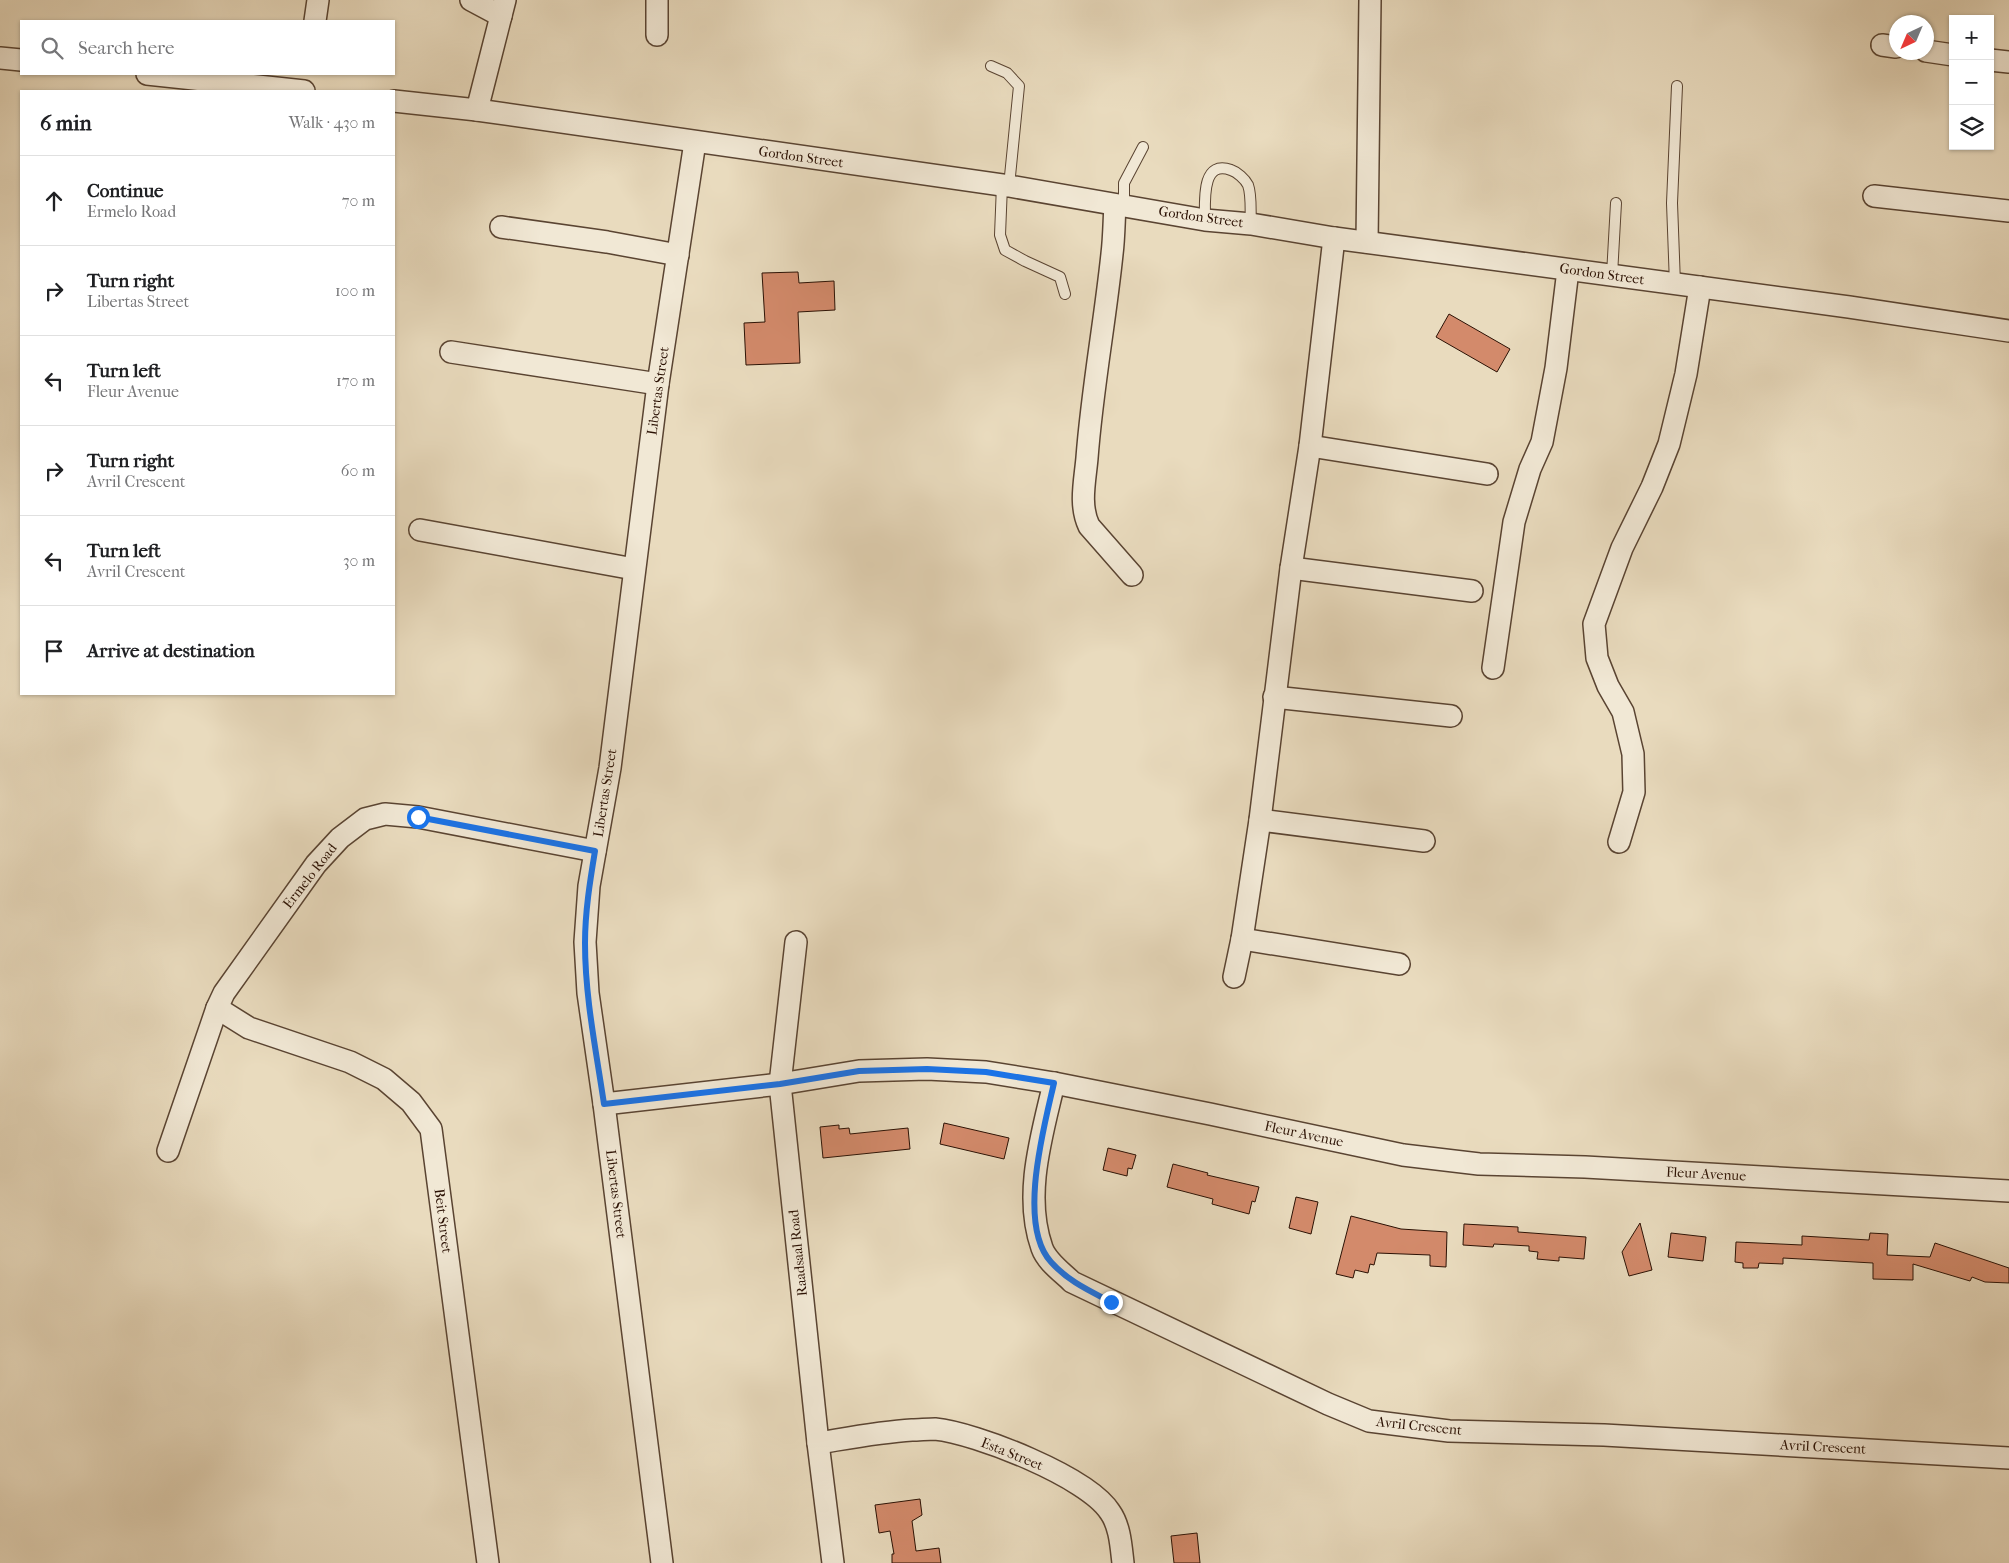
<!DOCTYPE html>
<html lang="en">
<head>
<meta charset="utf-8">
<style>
  body { margin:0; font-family:"IM FELL French Canon",serif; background:#f2f2f2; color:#202124 }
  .controls { position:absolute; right:15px; top:15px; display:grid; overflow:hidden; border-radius:0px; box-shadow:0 1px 4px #0004 }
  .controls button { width:45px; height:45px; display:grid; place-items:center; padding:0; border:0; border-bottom:1px solid #e0e0e0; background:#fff; color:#202124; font:25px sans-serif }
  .compass { position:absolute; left:1889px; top:15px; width:45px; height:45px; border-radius:50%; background:#fff; box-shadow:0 1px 4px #0004; rotate:224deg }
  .stop { position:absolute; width:15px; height:15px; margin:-11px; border:4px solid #1a73e8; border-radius:50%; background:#fff }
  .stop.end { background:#1a73e8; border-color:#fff; box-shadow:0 1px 5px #0008 }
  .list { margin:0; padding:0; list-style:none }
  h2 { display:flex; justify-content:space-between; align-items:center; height:65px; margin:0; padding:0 20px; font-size:21px }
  h2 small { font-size:16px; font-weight:400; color:#757577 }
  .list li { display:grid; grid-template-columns:32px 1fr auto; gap:15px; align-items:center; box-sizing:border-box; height:90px; padding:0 20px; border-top:1px solid #e0e0e0 }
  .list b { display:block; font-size:19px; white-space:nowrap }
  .list p { margin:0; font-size:16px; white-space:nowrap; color:#757577 }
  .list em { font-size:16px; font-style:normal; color:#757577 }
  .icon { flex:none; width:28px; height:28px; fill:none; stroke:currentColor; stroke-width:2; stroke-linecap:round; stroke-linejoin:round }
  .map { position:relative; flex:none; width:2009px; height:1563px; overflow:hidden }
  .search { position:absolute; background:#fff; box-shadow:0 1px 4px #0004; left:20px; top:20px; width:375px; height:55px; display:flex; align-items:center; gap:12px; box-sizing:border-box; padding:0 18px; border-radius:0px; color:#757577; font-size:19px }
  .panel { position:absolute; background:#fff; box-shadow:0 1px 4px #0004; left:20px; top:90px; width:375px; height:605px; border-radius:0px }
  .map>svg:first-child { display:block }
</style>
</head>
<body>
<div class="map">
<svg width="2009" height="1563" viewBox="0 0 2009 1563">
  <rect width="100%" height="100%" fill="#e9dbbe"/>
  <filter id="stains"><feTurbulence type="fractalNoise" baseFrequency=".004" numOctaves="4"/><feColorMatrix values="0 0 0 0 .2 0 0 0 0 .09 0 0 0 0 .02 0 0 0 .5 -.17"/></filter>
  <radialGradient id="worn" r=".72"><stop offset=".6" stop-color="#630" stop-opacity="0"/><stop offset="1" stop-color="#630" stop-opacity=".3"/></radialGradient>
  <g fill="#d38a6b" stroke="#2b1104">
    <polygon points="798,272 799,283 834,281 835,310 798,312 800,363 746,365 744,323 765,322 762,273"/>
    <polygon points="1449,314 1510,349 1497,372 1436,337"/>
    <polygon points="944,1123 1009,1138 1004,1159 940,1144"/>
    <polygon points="839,1125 839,1129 849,1128 850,1134 908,1128 910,1149 823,1158 820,1127"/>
    <polygon points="1108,1148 1136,1155 1132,1169 1128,1168 1127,1176 1103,1170"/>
    <polygon points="1173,1164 1208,1173 1207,1175 1259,1187 1255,1202 1252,1201 1249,1214 1212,1204 1213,1199 1167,1187"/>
    <polygon points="1296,1197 1318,1202 1311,1234 1289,1228"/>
    <polygon points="1351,1216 1401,1229 1447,1232 1446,1267 1430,1266 1430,1255 1377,1253 1374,1265 1370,1264 1368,1273 1355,1270 1353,1278 1336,1274"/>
    <polygon points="1640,1223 1652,1270 1629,1276 1622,1252"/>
    <polygon points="1464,1224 1518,1227 1518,1232 1586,1237 1584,1259 1559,1257 1559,1261 1537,1259 1538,1252 1529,1251 1529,1246 1494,1244 1493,1247 1463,1245"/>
    <polygon points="1671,1233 1706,1237 1703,1261 1668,1257"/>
    <polygon points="1870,1233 1888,1234 1887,1255 1930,1257 1935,1243 2009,1268 2009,1283 1985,1282 1972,1277 1970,1281 1913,1264 1913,1280 1873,1279 1873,1263 1783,1258 1783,1264 1759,1263 1758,1268 1743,1268 1743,1263 1735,1262 1736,1242 1802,1245 1802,1236 1869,1240"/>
    <polygon points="920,1499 922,1515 912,1521 916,1551 939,1548 941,1563 892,1563 892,1554 894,1554 890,1531 879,1533 875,1505"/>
    <polygon points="1197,1533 1200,1563 1174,1563 1171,1536"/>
  </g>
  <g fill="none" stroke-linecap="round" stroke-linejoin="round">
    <defs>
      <g id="service">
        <polyline points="991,66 1007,73 1019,86 1009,186"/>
        <polyline points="1002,185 1000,235 1005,250 1025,261 1060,277 1065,294"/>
        <polyline points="1124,206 1124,183 1143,147"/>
        <path d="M 1205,220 C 1205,202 1201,159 1231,170 C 1237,172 1245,179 1248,185 C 1252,196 1250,212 1251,224"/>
        <polyline points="1612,275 1616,203"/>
        <polyline points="1675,284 1672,203 1677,86"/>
      </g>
      <g id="minor">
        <polyline points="471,0 501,16"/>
        <polyline points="315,21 318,0"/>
        <polyline points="657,35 657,0"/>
        <polyline points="1882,45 1896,47"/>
        <polyline points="1926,51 1953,55"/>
        <polyline points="0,58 21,60"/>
        <polyline points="1990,60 2009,62"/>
        <polyline points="147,74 304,91"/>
        <polyline points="394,101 477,110 1009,186 1205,220 1251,224 1334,238 1849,307 2009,331"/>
        <polyline points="477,110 505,0"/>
        <polyline points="1874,196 2009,211"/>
        <path d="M 1115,205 C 1114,221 1114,238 1112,254 C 1105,322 1092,390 1087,458 C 1085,481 1079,505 1089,526 L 1132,575"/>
        <polyline points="501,227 607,242 678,255"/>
        <polyline points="1367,242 1370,0"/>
        <polyline points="451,352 658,384"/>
        <polyline points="1310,446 1487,474"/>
        <polyline points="420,530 634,569"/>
        <polyline points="1291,568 1472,591"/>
        <polyline points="1493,668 1514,522 1530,469 1542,442 1556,368 1568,270"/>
        <polyline points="1274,697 1451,716"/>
        <polyline points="1260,820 1424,841"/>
        <polyline points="1619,842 1634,792 1633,754 1623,712 1608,686 1597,658 1594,624 1622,548 1652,487 1669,444 1686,374 1700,287"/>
        <polyline points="1242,939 1399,964"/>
        <polyline points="796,942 780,1084 818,1443 833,1563"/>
        <polyline points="1234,977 1242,939 1260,820 1291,568 1310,446 1334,238"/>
        <polyline points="217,1008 249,1028 350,1062 384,1079 411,1102 431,1129 488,1563"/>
        <path d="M 1054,1083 C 1042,1135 1023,1195 1042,1248 C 1047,1262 1062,1272 1072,1282 L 1328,1404 L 1369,1421 L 1449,1431 L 1604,1435 L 2009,1458"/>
        <polyline points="604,1104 780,1084 859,1071 927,1069 986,1072 1054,1083 1210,1114 1403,1155 1479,1164 1585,1167 2009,1191"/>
        <polyline points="168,1151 217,1008 224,993 316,864 340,838 365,819 385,814 418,817 595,851"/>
        <path d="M 818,1443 C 849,1438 880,1432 912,1430 C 919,1430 927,1429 935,1429 C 976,1433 1088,1477 1110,1512 C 1120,1526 1121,1546 1123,1563"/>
        <polyline points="662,1563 604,1104 588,993 585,942 589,886 610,768 658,384 695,142"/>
      </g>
    </defs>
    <use href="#service" stroke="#5a4432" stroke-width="12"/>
    <use href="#minor" stroke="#5a4432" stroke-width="24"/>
    <use href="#service" stroke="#f1e8d5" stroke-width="10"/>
    <use href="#minor" stroke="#f1e8d5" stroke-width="21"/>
  </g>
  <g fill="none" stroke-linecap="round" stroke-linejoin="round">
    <path stroke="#1a73e8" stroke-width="6" d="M 418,817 L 595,851 C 590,881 585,912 585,943 C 585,997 596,1050 604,1104 L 780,1084 L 859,1071 L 927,1069 L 986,1072 L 1054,1083 C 1044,1127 1017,1225 1051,1262 C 1068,1281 1088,1290 1111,1302"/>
  </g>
  <g text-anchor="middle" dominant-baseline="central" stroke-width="4" stroke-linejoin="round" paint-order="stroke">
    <g font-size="14" fill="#2b1104" stroke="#f1e8d5">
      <text transform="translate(801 157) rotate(8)">Gordon Street</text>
      <text transform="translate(1201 217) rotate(8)">Gordon Street</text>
      <text transform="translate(1602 274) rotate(8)">Gordon Street</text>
      <text transform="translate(658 391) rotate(-82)">Libertas Street</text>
      <text transform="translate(605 793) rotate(-81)">Libertas Street</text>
      <text transform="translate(310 876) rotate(-52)">Ermelo Road</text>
      <text transform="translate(1304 1134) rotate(12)">Fleur Avenue</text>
      <text transform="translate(1706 1174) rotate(3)">Fleur Avenue</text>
      <text transform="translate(616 1194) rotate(83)">Libertas Street</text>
      <text transform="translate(443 1221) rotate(83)">Beit Street</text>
      <text transform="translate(798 1253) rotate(-96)">Raadsaal Road</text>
      <text transform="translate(1419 1426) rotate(6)">Avril Crescent</text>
      <text transform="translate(1823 1447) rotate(3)">Avril Crescent</text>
      <text transform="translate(1012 1454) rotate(22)">Esta Street</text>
    </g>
  </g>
  <rect width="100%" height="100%" filter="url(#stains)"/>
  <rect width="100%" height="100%" fill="url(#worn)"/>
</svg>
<div class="controls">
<button>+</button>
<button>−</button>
<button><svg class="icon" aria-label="layers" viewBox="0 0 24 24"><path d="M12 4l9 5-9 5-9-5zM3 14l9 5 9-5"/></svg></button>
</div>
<svg class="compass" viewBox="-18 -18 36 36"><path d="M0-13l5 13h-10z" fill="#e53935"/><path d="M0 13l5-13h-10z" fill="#757577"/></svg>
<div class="stop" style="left:418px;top:817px"></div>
<div class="stop end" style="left:1111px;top:1302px"></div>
<div class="search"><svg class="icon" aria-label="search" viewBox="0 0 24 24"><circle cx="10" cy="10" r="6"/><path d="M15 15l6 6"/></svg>Search here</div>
<section class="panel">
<h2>6 min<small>Walk · 430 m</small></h2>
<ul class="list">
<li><svg class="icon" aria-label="ahead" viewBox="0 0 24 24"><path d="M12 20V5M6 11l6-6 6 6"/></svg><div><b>Continue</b><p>Ermelo Road</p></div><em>70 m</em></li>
<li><svg class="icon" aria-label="right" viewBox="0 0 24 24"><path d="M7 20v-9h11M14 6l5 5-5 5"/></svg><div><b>Turn right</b><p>Libertas Street</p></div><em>100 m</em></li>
<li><svg class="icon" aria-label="left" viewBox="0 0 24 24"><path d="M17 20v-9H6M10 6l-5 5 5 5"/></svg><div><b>Turn left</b><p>Fleur Avenue</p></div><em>170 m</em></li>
<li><svg class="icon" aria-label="right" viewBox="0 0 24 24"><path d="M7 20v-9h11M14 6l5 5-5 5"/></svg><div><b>Turn right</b><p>Avril Crescent</p></div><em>60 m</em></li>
<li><svg class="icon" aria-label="left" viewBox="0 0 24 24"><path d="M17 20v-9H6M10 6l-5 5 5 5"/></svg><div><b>Turn left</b><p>Avril Crescent</p></div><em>30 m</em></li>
<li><svg class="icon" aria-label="arrive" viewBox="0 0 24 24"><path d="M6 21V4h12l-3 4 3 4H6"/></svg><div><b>Arrive at destination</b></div></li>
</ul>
</section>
</div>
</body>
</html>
